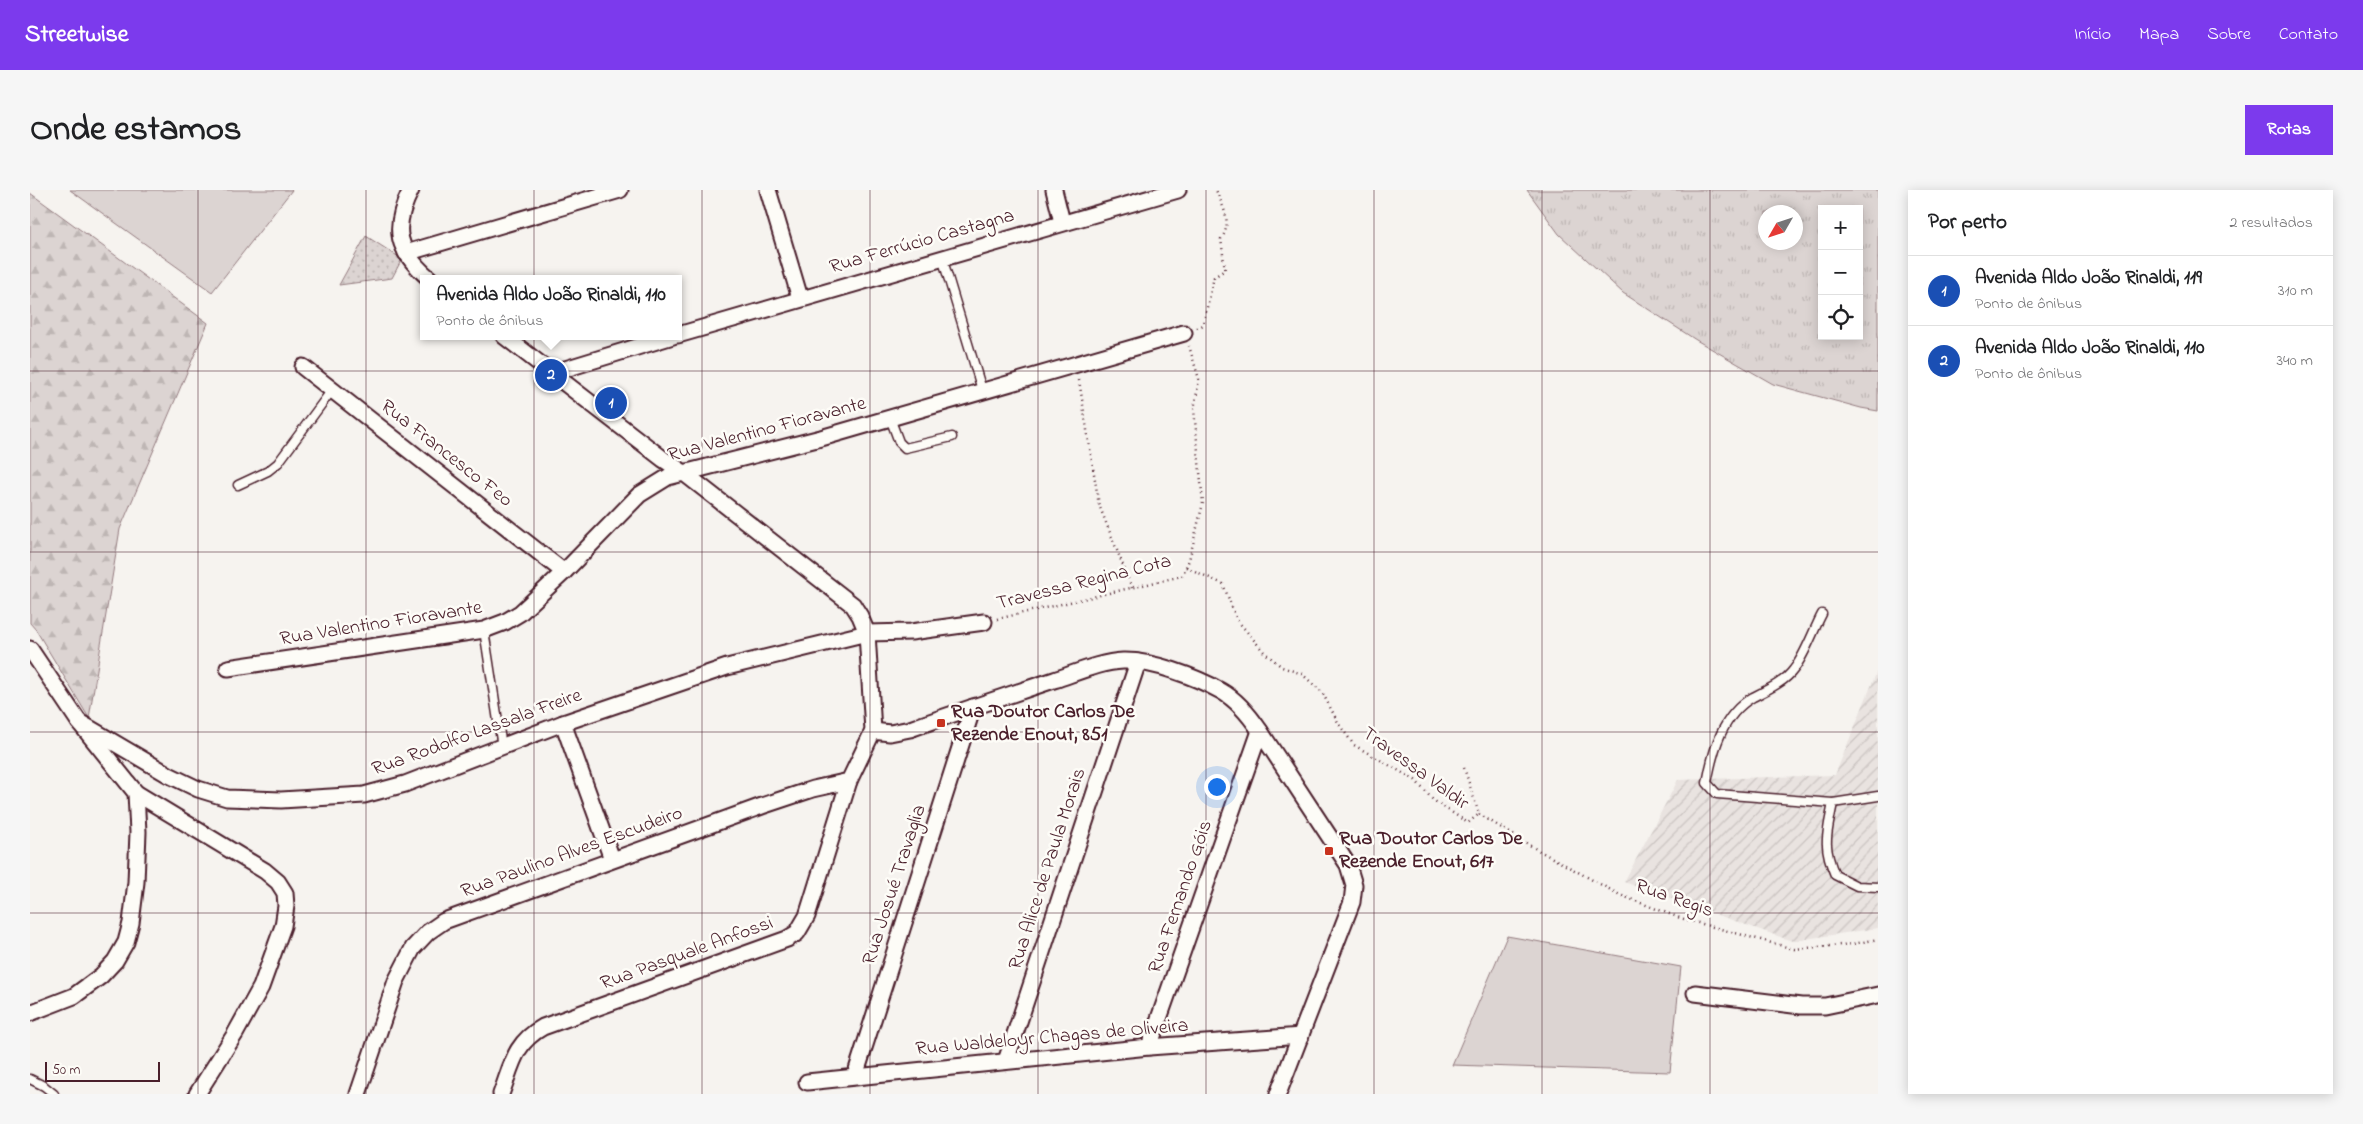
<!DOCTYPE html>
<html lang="pt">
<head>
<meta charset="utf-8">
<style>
  body { margin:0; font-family:"Indie Flower",sans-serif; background:#f6f6f6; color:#202124 }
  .controls { position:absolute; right:15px; top:15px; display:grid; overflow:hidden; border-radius:0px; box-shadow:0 2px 12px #0003 }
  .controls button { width:45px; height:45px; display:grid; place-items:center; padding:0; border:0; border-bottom:1px solid #e0e0e0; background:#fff; color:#202124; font:25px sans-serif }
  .compass { position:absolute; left:1728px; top:15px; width:45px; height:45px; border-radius:50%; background:#fff; box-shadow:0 2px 12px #0003; rotate:231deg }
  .scale { position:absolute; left:15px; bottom:12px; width:115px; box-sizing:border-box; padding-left:5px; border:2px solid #4a1f2b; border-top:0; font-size:14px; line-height:18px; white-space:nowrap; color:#4a1f2b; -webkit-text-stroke:4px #fdfcf7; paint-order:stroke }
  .you { position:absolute; left:1186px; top:596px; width:18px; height:18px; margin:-12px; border:4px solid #fff; border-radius:50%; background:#1a73e8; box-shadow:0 0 0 8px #1a73e833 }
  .badge { display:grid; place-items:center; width:32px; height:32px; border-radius:50%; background:#7c3aed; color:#fff; font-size:16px; font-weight:700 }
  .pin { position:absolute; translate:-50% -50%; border:2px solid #fff; box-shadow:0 1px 5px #0006 }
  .popup { position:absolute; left:390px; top:85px; width:262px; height:65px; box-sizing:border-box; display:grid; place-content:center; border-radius:0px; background:#fff; filter:drop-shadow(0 1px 4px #0005); font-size:16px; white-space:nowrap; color:#757577 }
  .popup b { font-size:19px; color:#202124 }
  .popup::after { content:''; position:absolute; left:50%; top:100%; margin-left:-10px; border:10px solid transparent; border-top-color:#fff }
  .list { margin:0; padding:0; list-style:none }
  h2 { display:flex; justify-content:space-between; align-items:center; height:65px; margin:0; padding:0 20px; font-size:21px }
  h2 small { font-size:16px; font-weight:400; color:#757577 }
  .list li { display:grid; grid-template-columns:32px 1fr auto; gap:15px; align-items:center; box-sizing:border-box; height:70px; padding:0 20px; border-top:1px solid #e0e0e0 }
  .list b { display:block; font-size:19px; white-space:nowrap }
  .list p { margin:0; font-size:16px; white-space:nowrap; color:#757577 }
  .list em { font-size:16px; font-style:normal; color:#757577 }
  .icon { flex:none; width:28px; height:28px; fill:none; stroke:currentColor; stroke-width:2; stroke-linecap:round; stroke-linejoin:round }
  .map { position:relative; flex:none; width:1848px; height:904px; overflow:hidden; border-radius:0px }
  header { display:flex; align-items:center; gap:30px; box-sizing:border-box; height:70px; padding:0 25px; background:#7c3aed; color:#fff }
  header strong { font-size:24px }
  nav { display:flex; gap:28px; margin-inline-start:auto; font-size:18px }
  .intro { display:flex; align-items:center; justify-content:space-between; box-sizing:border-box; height:120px; padding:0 30px }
  h1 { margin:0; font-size:35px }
  .button { padding:12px 22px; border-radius:0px; background:#7c3aed; color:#fff; font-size:18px; font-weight:700 }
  main { display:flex; gap:30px; padding:0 30px }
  aside { flex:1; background:#fff; border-radius:0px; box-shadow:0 2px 12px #0003 }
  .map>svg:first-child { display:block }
</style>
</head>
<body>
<header>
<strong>Streetwise</strong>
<nav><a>Início</a><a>Mapa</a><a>Sobre</a><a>Contato</a></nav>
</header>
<div class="intro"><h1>Onde estamos</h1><a class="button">Rotas</a></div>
<main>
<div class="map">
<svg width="1848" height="904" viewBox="0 0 1848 904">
  <defs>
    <pattern id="industrial-furrows" width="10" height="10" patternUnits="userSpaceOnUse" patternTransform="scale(1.25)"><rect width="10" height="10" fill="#e9e3e0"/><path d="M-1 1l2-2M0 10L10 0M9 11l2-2" fill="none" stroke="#c9c2c0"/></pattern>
    <pattern id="grass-tufts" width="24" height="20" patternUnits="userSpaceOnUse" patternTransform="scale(1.25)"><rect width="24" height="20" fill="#dcd4d2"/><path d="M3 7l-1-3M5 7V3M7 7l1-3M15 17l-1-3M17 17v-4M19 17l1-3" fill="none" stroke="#beb6b4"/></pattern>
    <pattern id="forest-firs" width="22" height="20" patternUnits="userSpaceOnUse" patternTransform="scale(1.25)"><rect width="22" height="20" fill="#dcd4d2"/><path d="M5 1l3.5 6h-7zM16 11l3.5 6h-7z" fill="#beb6b4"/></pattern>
    <pattern id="park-dots" width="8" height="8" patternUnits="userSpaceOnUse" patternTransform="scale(1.25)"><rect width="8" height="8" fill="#dcd4d2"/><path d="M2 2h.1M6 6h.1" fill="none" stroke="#beb6b4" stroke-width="1.8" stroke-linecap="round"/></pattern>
  </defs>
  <rect width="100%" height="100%" fill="#f6f3ef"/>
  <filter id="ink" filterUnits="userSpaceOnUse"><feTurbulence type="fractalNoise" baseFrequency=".02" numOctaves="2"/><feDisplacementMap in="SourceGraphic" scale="10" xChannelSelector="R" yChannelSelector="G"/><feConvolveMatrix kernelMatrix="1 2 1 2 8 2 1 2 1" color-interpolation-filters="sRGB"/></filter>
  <g filter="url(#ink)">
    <polygon fill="url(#industrial-furrows)" points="1848,479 1848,738 1762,751 1594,692 1648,590 1805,585"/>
    <path fill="url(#grass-tufts)" stroke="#937a7e" fill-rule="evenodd" d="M 1497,0 L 1848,0 L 1848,221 L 1831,218 L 1743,194 L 1666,150 L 1593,103 L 1529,44 ZM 1792,19 L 1829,19 L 1829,146 L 1792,146 ZM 1736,22 L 1766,22 L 1766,52 L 1736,52 Z"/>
    <polygon fill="url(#forest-firs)" stroke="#937a7e" points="0,3 178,133 90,339 59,528 6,440 0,433"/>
    <polygon fill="url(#park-dots)" stroke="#937a7e" points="336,46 372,69 362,88 309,95"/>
    <g fill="#dcd4d2" stroke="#937a7e">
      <polygon points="40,0 262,0 182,102"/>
      <polygon points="1477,746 1651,777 1640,882 1422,875"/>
    </g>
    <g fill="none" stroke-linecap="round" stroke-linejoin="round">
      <defs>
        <g id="service">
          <polyline points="912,67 952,200"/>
          <polyline points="860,228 869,252 875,258 922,247"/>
          <polyline points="208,295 238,281 248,273 302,200"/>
          <path d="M 1792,424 C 1783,441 1776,463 1764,479 C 1755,492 1737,500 1723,507 C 1692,525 1683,560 1677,593 L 1687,604 L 1803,613 L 1848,606"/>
          <polyline points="454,440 472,557"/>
          <path d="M 1803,613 C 1797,644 1792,655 1805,685 L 1827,696 L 1848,697"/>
          <polyline points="0,889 14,896 24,904"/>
        </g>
        <g id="minor">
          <path d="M 381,0 C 361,39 367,61 400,89"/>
          <polyline points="738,0 770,108"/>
          <polyline points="1024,0 1032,32"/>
          <polyline points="376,63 590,0"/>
          <polyline points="648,145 1148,0"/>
          <polyline points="273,177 534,382"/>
          <polyline points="522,183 643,146"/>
          <polyline points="0,459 49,532 106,603 108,642 106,692 101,733 96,752 85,771 71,786 44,806 0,823"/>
          <polyline points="198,478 454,440 475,432 490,423 534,382 609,305 638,287 791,248 1154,143"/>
          <polyline points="49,532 139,585 168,599 197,608 251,610 334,605 375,594 533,533 697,477 837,443 881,442 954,432"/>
          <polyline points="533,533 582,669"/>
          <path d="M 843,541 L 860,543 L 880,539 C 928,522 976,506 1024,490 C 1046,483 1070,472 1093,471 C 1121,470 1166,487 1191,501 C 1207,510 1220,526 1230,541 L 1318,675 L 1324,695 L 1322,712 L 1248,904"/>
          <polyline points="106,603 235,681 248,692 255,703 256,716 253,736 231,797 205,844 167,904"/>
          <polyline points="1665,803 1771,816 1795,816 1848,805"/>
          <polyline points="1119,857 1230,541"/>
          <polyline points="976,871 1108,472"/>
          <polyline points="825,886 943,517"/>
          <polyline points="777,892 1119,857 1271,846"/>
          <polyline points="328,904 366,791 383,758 398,742 414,731 732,616 783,599 819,591 843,541 837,443 830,426 823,415 654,283 633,269 474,146"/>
          <path d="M 471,904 C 482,875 484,853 513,837 L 757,749 L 767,743 L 777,726 L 819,591"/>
        </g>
      </defs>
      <use href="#service" stroke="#4a1f2b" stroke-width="11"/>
      <use href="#minor" stroke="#4a1f2b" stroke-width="19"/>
      <g stroke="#4a1f2b" stroke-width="2.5" stroke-dasharray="1 4" stroke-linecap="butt">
        <path d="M 1167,138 L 1173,135 L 1184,87 L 1195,80 L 1191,49 C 1203,33 1193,17 1186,0"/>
        <polyline points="1049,190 1069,315 1102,398"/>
        <polyline points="1156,377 1193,394 1207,430 1234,462 1252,477 1272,484 1292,502 1310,536 1324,555 1385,590 1403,610 1438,633 1449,624"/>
        <polyline points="967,429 1152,386 1159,370 1173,313 1164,220 1169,189 1159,156"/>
        <polyline points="1434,578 1449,624"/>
        <polyline points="1449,624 1506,659 1590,705 1650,728 1764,759 1823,754 1848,749"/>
      </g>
      <use href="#service" stroke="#fdfcf7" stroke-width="8"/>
      <use href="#minor" stroke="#fdfcf7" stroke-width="15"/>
    </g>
  </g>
  <path fill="none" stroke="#4a1f2b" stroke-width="1" stroke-opacity="0.55" d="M 168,0 L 168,904M 336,0 L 336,904M 504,0 L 504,904M 672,0 L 672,904M 840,0 L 840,904M 1008,0 L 1008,904M 1176,0 L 1176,904M 1344,0 L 1344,904M 1512,0 L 1512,904M 1680,0 L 1680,904M 0,181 L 1848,181M 0,362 L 1848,362M 0,542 L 1848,542M 0,723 L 1848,723"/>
  <g fill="#c8321e" stroke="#fdfcf7" stroke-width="2">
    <rect x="906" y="528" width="10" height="10" rx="2.5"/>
    <rect x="1294" y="656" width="10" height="10" rx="2.5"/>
  </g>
  <g text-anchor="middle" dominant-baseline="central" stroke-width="5" stroke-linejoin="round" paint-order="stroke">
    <g font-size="20" fill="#4a1f2b" stroke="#fdfcf7">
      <text transform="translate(892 52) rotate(-16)">Rua Ferrúcio Castagna</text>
      <text transform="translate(737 240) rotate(-15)">Rua Valentino Fioravante</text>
      <text transform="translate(416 264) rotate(38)">Rua Francesco Feo</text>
      <text transform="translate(1054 393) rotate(-14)">Travessa Regina Cota</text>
      <text transform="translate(351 434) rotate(-9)">Rua Valentino Fioravante</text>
      <text transform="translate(447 543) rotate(-20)">Rua Rodolfo Lassala Freire</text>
      <text transform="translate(1385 579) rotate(36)">Travessa Valdir</text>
      <text transform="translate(542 663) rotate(-20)">Rua Paulino Alves Escudeiro</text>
      <text transform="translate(1018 679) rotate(-72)">Rua Alice de Paula Morais</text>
      <text transform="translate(865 695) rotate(-72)">Rua Josué Travaglia</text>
      <text transform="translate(1151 707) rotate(-71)">Rua Fernando Góis</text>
      <text transform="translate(1644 709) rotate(19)">Rua Regis</text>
      <text transform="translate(657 764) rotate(-20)">Rua Pasquale Anfossi</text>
      <text transform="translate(1022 848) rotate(-5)">Rua Waldeloyr Chagas de Oliveira</text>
    </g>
    <g font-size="20" font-weight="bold" fill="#4a1f2b" stroke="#fdfcf7" text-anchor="start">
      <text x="921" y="522">Rua Doutor Carlos De<tspan x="921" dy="23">Rezende Enout, 851</tspan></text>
      <text x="1309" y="649">Rua Doutor Carlos De<tspan x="1309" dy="23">Rezende Enout, 617</tspan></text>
    </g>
  </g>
</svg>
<div class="controls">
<button>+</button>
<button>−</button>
<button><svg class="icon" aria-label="locate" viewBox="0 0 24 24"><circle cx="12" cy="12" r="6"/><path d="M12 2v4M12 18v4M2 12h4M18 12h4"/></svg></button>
</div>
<svg class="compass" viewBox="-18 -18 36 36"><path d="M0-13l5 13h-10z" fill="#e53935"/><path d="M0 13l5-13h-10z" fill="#757577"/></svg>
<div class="scale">50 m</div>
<div class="you"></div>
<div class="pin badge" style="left:581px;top:213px;background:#1a4fb4">1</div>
<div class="pin badge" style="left:521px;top:185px;background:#1a4fb4">2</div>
<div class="popup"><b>Avenida Aldo João Rinaldi, 110</b>Ponto de ônibus</div>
</div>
<aside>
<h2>Por perto<small>2 resultados</small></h2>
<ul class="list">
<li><span class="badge" style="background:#1a4fb4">1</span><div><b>Avenida Aldo João Rinaldi, 119</b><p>Ponto de ônibus</p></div><em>310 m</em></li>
<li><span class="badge" style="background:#1a4fb4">2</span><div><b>Avenida Aldo João Rinaldi, 110</b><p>Ponto de ônibus</p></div><em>340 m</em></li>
</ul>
</aside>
</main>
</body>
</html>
